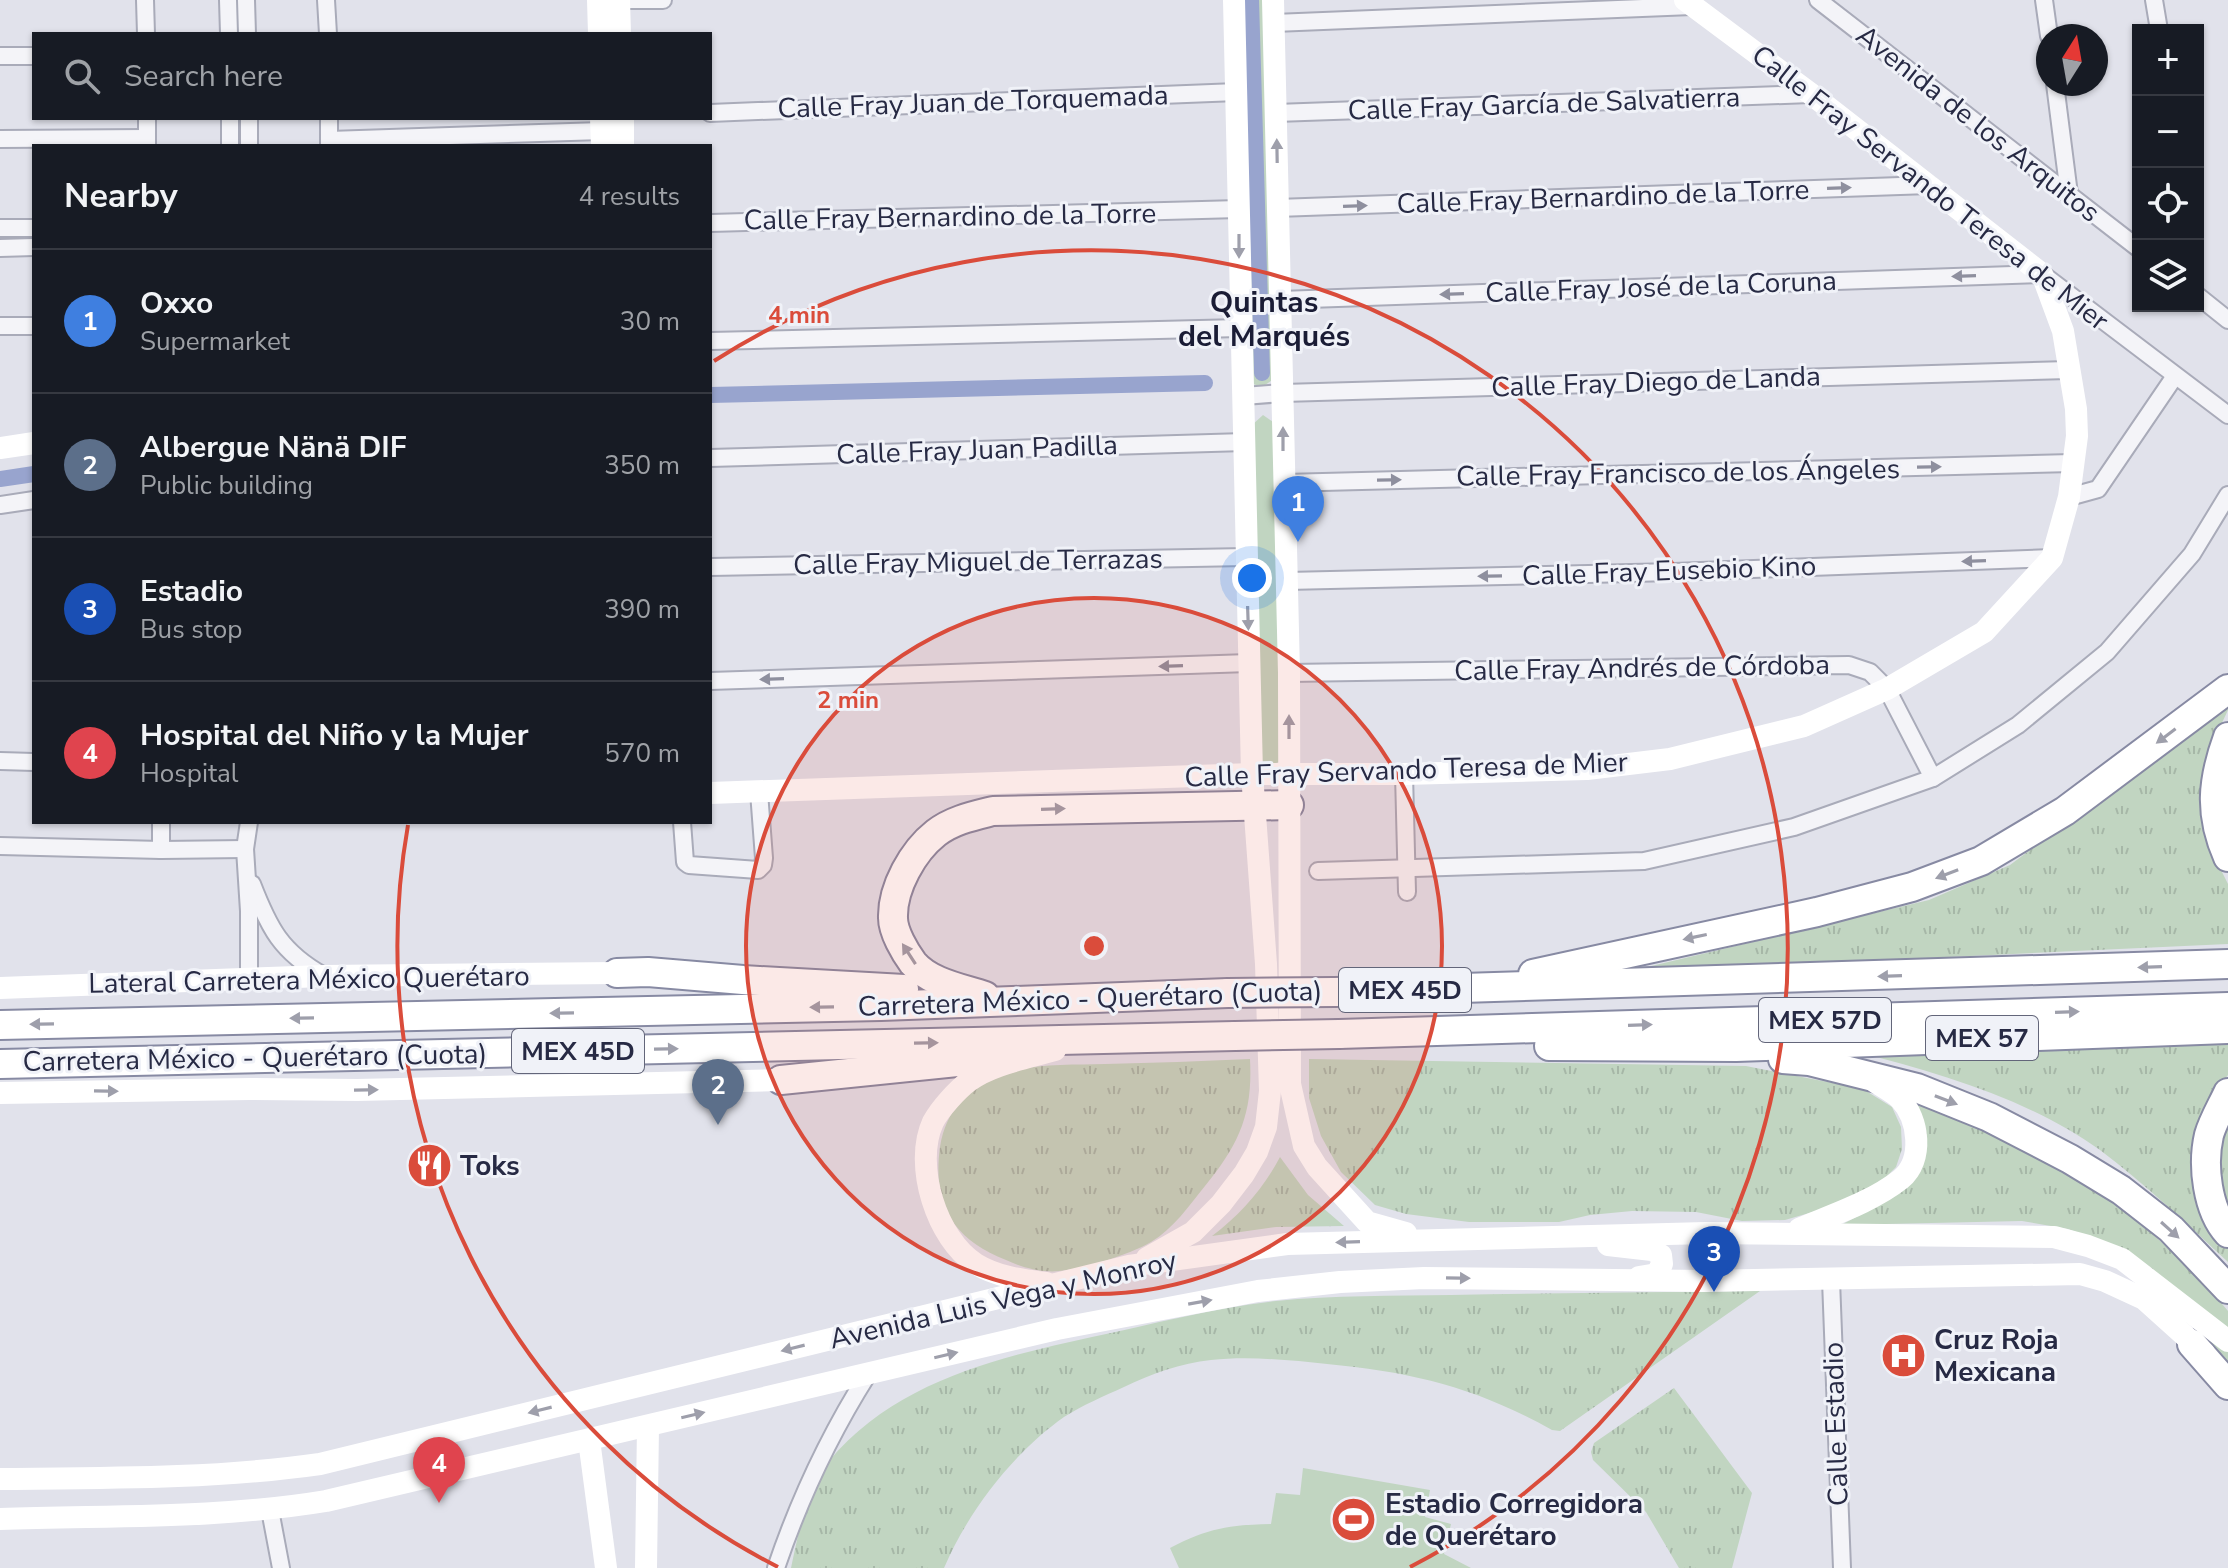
<!DOCTYPE html>
<html lang="en">
<head>
<meta charset="utf-8">
<style>
  body { margin:0; font-family:"Nunito Sans",sans-serif; background:#242831; color:#f1f3f6 }
  .controls { position:absolute; right:24px; top:24px; display:grid; overflow:hidden; border-radius:0px; box-shadow:0 2px 6px #0004 }
  .controls button { width:72px; height:72px; display:grid; place-items:center; padding:0; border:0; border-bottom:2px solid #363941; background:#171b24; color:#f1f3f6; font:40px sans-serif }
  .compass { position:absolute; left:2036px; top:24px; width:72px; height:72px; border-radius:50%; background:#171b24; box-shadow:0 2px 6px #0004; rotate:11deg }
  .you { position:absolute; left:1252px; top:578px; width:28px; height:28px; margin:-20px; border:6px solid #fff; border-radius:50%; background:#1a73e8; box-shadow:0 0 0 12px #1a73e833 }
  .badge { display:grid; place-items:center; width:52px; height:52px; border-radius:50%; background:#da4c3b; color:#fff; font-size:26px; font-weight:700 }
  .pin { position:absolute; translate:-50% -66px; filter:drop-shadow(0 2px 4px #0008) }
  .pin::after { content:''; position:absolute; top:42px; width:28px; height:24px; background:inherit; clip-path:polygon(0 0,100% 0,50% 100%) }
  .list { margin:0; padding:0; list-style:none }
  h2 { display:flex; justify-content:space-between; align-items:center; height:104px; margin:0; padding:0 32px; font-size:34px }
  h2 small { font-size:26px; font-weight:400; color:#9ea1a6 }
  .list li { display:grid; grid-template-columns:52px 1fr auto; gap:24px; align-items:center; box-sizing:border-box; height:144px; padding:0 32px; border-top:2px solid #363941 }
  .list b { display:block; font-size:30px; white-space:nowrap }
  .list p { margin:0; font-size:26px; white-space:nowrap; color:#9ea1a6 }
  .list em { font-size:26px; font-style:normal; color:#9ea1a6 }
  .icon { flex:none; width:44px; height:44px; fill:none; stroke:currentColor; stroke-width:2; stroke-linecap:round; stroke-linejoin:round }
  .map { position:relative; flex:none; width:2228px; height:1568px; overflow:hidden }
  .search { position:absolute; background:#171b24; box-shadow:0 2px 6px #0004; left:32px; top:32px; width:680px; height:88px; display:flex; align-items:center; gap:20px; box-sizing:border-box; padding:0 28px; border-radius:0px; color:#9ea1a6; font-size:30px }
  .panel { position:absolute; background:#171b24; box-shadow:0 2px 6px #0004; left:32px; top:144px; width:680px; height:680px; border-radius:0px }
  .map>svg:first-child { display:block }
</style>
</head>
<body>
<div class="map">
<svg width="2228" height="1568" viewBox="0 0 2228 1568">
  <defs>
    <pattern id="grass-tufts" width="24" height="20" patternUnits="userSpaceOnUse" patternTransform="scale(2)"><rect width="24" height="20" fill="#c1d5c1"/><path d="M3 7l-1-3M5 7V3M7 7l1-3M15 17l-1-3M17 17v-4M19 17l1-3" fill="none" stroke="#a6b7a7"/></pattern>
  </defs>
  <rect width="100%" height="100%" fill="#e1e2eb"/>
  <g fill="url(#grass-tufts)">
    <polygon points="2228,701 2228,710 2206,757 2202,805 2208,844 2228,884 2228,944 1626,972 1929,900 2010,865"/>
    <path d="M 2228,1037 L 2228,1075 L 2217,1089 L 2218,1237 L 2228,1247 L 2228,1262 C 2187,1224 2145,1184 2100,1150 C 2029,1099 1941,1074 1858,1052 Z"/>
    <path d="M 1250,1059 C 1253,1114 1239,1144 1205,1186 C 1189,1206 1173,1229 1151,1242 C 1129,1255 1083,1269 1059,1271 C 1042,1273 1021,1267 1006,1260 C 953,1239 932,1205 940,1147 C 946,1110 967,1088 1003,1074 C 1034,1063 1072,1065 1105,1064 C 1153,1063 1201,1061 1250,1059 Z"/>
    <polygon points="1309,1059 1746,1066 1863,1089 1892,1107 1901,1127 1902,1149 1896,1167 1882,1181 1830,1207 1785,1220 1742,1221 1696,1212 1632,1211 1590,1215 1559,1222 1469,1222 1406,1214 1375,1205 1341,1172 1321,1136 1309,1098"/>
    <polygon points="1911,1097 1972,1122 2056,1163 2129,1213 2196,1273 2228,1311 2228,1372 2158,1274 2106,1243 2068,1229 2022,1221 1841,1225 1892,1198 1909,1182"/>
    <polygon points="2228,1117 2228,1206 2219,1166"/>
    <path d="M 1280,1157 L 1308,1195 L 1344,1226 L 1276,1227 L 1212,1236 C 1241,1214 1263,1189 1280,1157 Z"/>
    <path d="M 1760,1291 L 1560,1431 L 1552,1430 C 1477,1388 1413,1372 1327,1364 C 1289,1360 1249,1356 1211,1360 C 1181,1363 1151,1374 1124,1387 C 1104,1396 1083,1405 1064,1417 C 1013,1453 969,1510 944,1568 L 791,1568 C 798,1535 807,1487 829,1461 C 895,1382 996,1358 1092,1337 C 1153,1324 1214,1308 1276,1301 C 1334,1295 1393,1296 1451,1295 C 1554,1293 1657,1292 1760,1291 Z"/>
    <polygon points="1674,1388 1752,1493 1732,1568 1679,1568 1646,1512 1593,1460 1591,1452 1594,1443"/>
  </g>
  <g fill="#c1d5c1">
    <polygon points="1240,0 1265,0 1274,379 1262,387 1250,383"/>
    <polygon points="1263,415 1276,424 1279,762 1271,765 1262,763 1251,426"/>
    <path d="M 1303,1468 L 1430,1490 L 1425,1517 L 1451,1524 L 1444,1554 L 1471,1568 L 1179,1568 L 1170,1548 C 1208,1528 1229,1525 1271,1524 L 1276,1493 L 1300,1495 Z"/>
  </g>
  <g fill="none" stroke-linecap="round" stroke-linejoin="round">
    <g stroke="#98a4ce" stroke-width="16">
      <polyline points="1251,0 1262,373"/>
      <polyline points="710,395 1205,383"/>
      <polyline points="0,479 34,474"/>
    </g>
    <defs>
      <g id="street">
        <polyline points="145,0 146,34"/>
        <polyline points="228,0 229,34"/>
        <polyline points="246,0 247,34"/>
        <polyline points="326,0 328,34"/>
        <polyline points="613,0 663,0"/>
        <polyline points="1818,0 2138,248"/>
        <polyline points="2044,0 2049,36"/>
        <polyline points="2154,0 2159,30"/>
        <polyline points="1274,23 1692,6"/>
        <polyline points="0,56 34,56"/>
        <polyline points="2055,84 2069,194"/>
        <polyline points="710,113 1237,92"/>
        <polyline points="1276,113 1811,94"/>
        <polyline points="147,118 147,146"/>
        <polyline points="230,118 230,146"/>
        <polyline points="249,118 249,146"/>
        <polyline points="329,118 329,146"/>
        <polyline points="0,139 147,138"/>
        <polyline points="329,140 602,131"/>
        <polyline points="1277,208 1929,185"/>
        <polyline points="710,223 1239,209"/>
        <polyline points="0,228 34,228"/>
        <polyline points="0,248 34,247"/>
        <polyline points="2198,296 2228,320"/>
        <polyline points="1280,300 2042,274 2228,415"/>
        <polyline points="0,326 34,326"/>
        <polyline points="710,341 1240,328"/>
        <polyline points="1244,396 1283,393 2068,370"/>
        <polyline points="710,458 1245,442"/>
        <polyline points="1284,483 2072,463"/>
        <polyline points="2069,497 2098,489 2175,376"/>
        <polyline points="0,505 34,500"/>
        <polyline points="710,567 1246,557"/>
        <polyline points="1287,581 1674,572 2052,558"/>
        <polyline points="1289,673 1849,665 1870,672 1887,689 1933,778"/>
        <polyline points="710,681 1249,663"/>
        <polyline points="0,761 34,762"/>
        <polyline points="1404,774 1407,892"/>
        <polyline points="161,822 161,850"/>
        <polyline points="682,822 685,862 689,865 758,870 763,865 764,858 759,792"/>
        <polyline points="0,846 161,850 245,849"/>
        <polyline points="1318,871 1644,861 1794,827 1933,778 2018,725 2107,652 2192,554 2228,495"/>
        <path d="M 252,884 C 269,928 281,952 324,976"/>
        <polyline points="249,980 249,911 245,849 249,822"/>
        <polyline points="1831,1280 1842,1568"/>
        <polyline points="270,1510 281,1568"/>
        <path d="M 776,1568 C 799,1500 830,1434 868,1374"/>
      </g>
      <g id="highway">
        <path d="M 2228,737 C 2212,781 2209,814 2228,857"/>
        <polyline points="617,973 648,972 743,980 904,989"/>
        <polyline points="1533,974 1817,912 1912,887 1981,861 2065,811 2228,689"/>
        <polyline points="1335,992 2228,964"/>
        <path d="M 985,996 C 961,988 930,983 913,963 C 905,952 893,932 893,918 C 892,888 913,851 936,833 C 953,820 973,816 993,811 L 1289,805"/>
        <polyline points="0,1025 881,1006 1228,993"/>
        <polyline points="1339,1034 2228,1007"/>
        <polyline points="1549,1046 1736,1047 2228,1029"/>
        <polyline points="1783,1059 1809,1061 1917,1088 1989,1117 2070,1159 2121,1190 2171,1229 2228,1289"/>
        <polyline points="0,1064 1235,1036"/>
        <polyline points="781,1080 996,1058"/>
        <path d="M 2228,1093 C 2222,1106 2213,1121 2209,1135 C 2202,1165 2207,1210 2228,1233"/>
        <polyline points="2192,1344 2228,1385"/>
      </g>
    </defs>
    <use href="#street" stroke="#a9abb9" stroke-width="20"/>
    <use href="#highway" stroke="#878aa3" stroke-width="32"/>
    <use href="#street" stroke="#f4f4f8" stroke-width="16"/>
    <g stroke="#fff" stroke-width="22">
      <polyline points="598,0 599,34"/>
      <polyline points="619,0 620,34"/>
      <polyline points="1273,0 1289,673 1290,1084 1304,1146 1317,1167 1367,1222 1406,1233"/>
      <polyline points="601,118 602,146"/>
      <polyline points="623,118 623,146"/>
      <polyline points="0,448 34,443"/>
      <polyline points="710,793 1252,774 1404,774 1587,769 1670,759 1804,726 1887,689 1984,632 2052,558 2069,497 2077,436 2076,409 2063,331 2042,274 1811,94 1685,0"/>
      <polyline points="0,988 324,976 617,973"/>
      <polyline points="0,1093 250,1089 357,1090 781,1080"/>
      <path d="M 1799,1229 C 1832,1215 1872,1202 1901,1179 C 1924,1160 1919,1119 1900,1099 C 1893,1092 1882,1087 1874,1081"/>
      <polyline points="1608,1245 1652,1250 1661,1255 1662,1264 1657,1274 1639,1277"/>
      <polyline points="1147,1258 1193,1232 1221,1204 1244,1174 1257,1152 1266,1127 1270,1091 1266,964 1252,774 1234,0"/>
      <path d="M 1046,1283 C 1023,1280 997,1277 976,1264 C 937,1240 913,1165 933,1122 C 940,1109 957,1090 969,1081 C 992,1064 1028,1058 1055,1050"/>
      <polyline points="589,1440 606,1568"/>
      <path d="M 0,1479 C 107,1478 213,1479 320,1464 L 1129,1266 L 1287,1244 L 1706,1233 L 2054,1237 L 2088,1246 L 2122,1259 L 2228,1341"/>
      <path d="M 0,1519 C 109,1515 217,1519 326,1501 L 1057,1329 L 1258,1291 L 1340,1282 L 1424,1278 L 1704,1281 L 2080,1274 L 2105,1281 L 2144,1299 L 2204,1353"/>
      <polyline points="646,1568 648,1426"/>
    </g>
    <use href="#highway" stroke="#fff" stroke-width="28"/>
    <defs>
      <g id="highway-bridge">
        <polyline points="1228,993 1335,992"/>
        <polyline points="1235,1036 1339,1034"/>
      </g>
    </defs>
    <use href="#highway-bridge" stroke="#878aa3" stroke-width="32" stroke-linecap="butt"/>
    <use href="#highway-bridge" stroke="#fff" stroke-width="28"/>
  </g>
  <defs><path id="oneway-solid" d="M-6-.8H1V-3.2L6.5 0L1 3.2V.8H-6Z" transform="scale(2)"/></defs>
  <g fill="#9e9fab">
    <use href="#oneway-solid" transform="translate(1277 151) rotate(-91)"/>
    <use href="#oneway-solid" transform="translate(1239 246) rotate(90)"/>
    <use href="#oneway-solid" transform="translate(1283 439) rotate(-90)"/>
    <use href="#oneway-solid" transform="translate(1248 618) rotate(88)"/>
    <use href="#oneway-solid" transform="translate(1289 727) rotate(-90)"/>
    <use href="#oneway-solid" transform="translate(2166 736) rotate(143)"/>
    <use href="#oneway-solid" transform="translate(1053 809) rotate(-2)"/>
    <use href="#oneway-solid" transform="translate(1947 874) rotate(159)"/>
    <use href="#oneway-solid" transform="translate(1695 937) rotate(168)"/>
    <use href="#oneway-solid" transform="translate(909 954) rotate(-123)"/>
    <use href="#oneway-solid" transform="translate(2150 967) rotate(178)"/>
    <use href="#oneway-solid" transform="translate(1890 976) rotate(178)"/>
    <use href="#oneway-solid" transform="translate(822 1007) rotate(179)"/>
    <use href="#oneway-solid" transform="translate(2067 1012) rotate(-2)"/>
    <use href="#oneway-solid" transform="translate(562 1013) rotate(179)"/>
    <use href="#oneway-solid" transform="translate(302 1018) rotate(179)"/>
    <use href="#oneway-solid" transform="translate(42 1024) rotate(179)"/>
    <use href="#oneway-solid" transform="translate(1640 1025) rotate(-2)"/>
    <use href="#oneway-solid" transform="translate(926 1043) rotate(-1)"/>
    <use href="#oneway-solid" transform="translate(666 1049) rotate(-1)"/>
    <use href="#oneway-solid" transform="translate(366 1090) rotate(-1)"/>
    <use href="#oneway-solid" transform="translate(106 1091) rotate(1)"/>
    <use href="#oneway-solid" transform="translate(1946 1100) rotate(21)"/>
    <use href="#oneway-solid" transform="translate(2170 1230) rotate(42)"/>
    <use href="#oneway-solid" transform="translate(1348 1242) rotate(178)"/>
    <use href="#oneway-solid" transform="translate(1458 1278) rotate(1)"/>
    <use href="#oneway-solid" transform="translate(1200 1302) rotate(-10)"/>
    <use href="#oneway-solid" transform="translate(793 1348) rotate(166)"/>
    <use href="#oneway-solid" transform="translate(946 1355) rotate(-13)"/>
    <use href="#oneway-solid" transform="translate(540 1410) rotate(166)"/>
    <use href="#oneway-solid" transform="translate(693 1415) rotate(-13)"/>
  </g>
  <g fill="#8e8f9e">
    <use href="#oneway-solid" transform="translate(1839 188) rotate(-2)"/>
    <use href="#oneway-solid" transform="translate(1355 206) rotate(-2)"/>
    <use href="#oneway-solid" transform="translate(1964 276) rotate(178)"/>
    <use href="#oneway-solid" transform="translate(1452 294) rotate(178)"/>
    <use href="#oneway-solid" transform="translate(1929 467) rotate(-1)"/>
    <use href="#oneway-solid" transform="translate(1389 480) rotate(-1)"/>
    <use href="#oneway-solid" transform="translate(1974 561) rotate(178)"/>
    <use href="#oneway-solid" transform="translate(1490 576) rotate(179)"/>
    <use href="#oneway-solid" transform="translate(1171 666) rotate(178)"/>
    <use href="#oneway-solid" transform="translate(772 679) rotate(178)"/>
  </g>
  <circle cx="1094" cy="946" r="348" fill="#da4c3b" fill-opacity=".12"/>
  <g fill="none" stroke="#da4c3b" stroke-width="4">
    <circle cx="1094" cy="946" r="348"/>
    <path d="M778 1567A697 697 0 0 1 408 825M714 361A697 697 0 1 1 1410 1567"/>
  </g>
  <defs>
    <symbol id="restaurant-disc" viewBox="-11 -11 22 22"><circle r="9.5" fill="#da4c3b" stroke="#f0f2f8"/><path d="M-5-6h1v4h1v-4h1v4h1v-4h1v5L-1.5 .5V6h-2V.5L-5-1ZM5-6V6H3V1.5H1.5Q1.5-4 5-6Z" fill="#fff"/></symbol>
    <symbol id="hospital-disc" viewBox="-11 -11 22 22"><circle r="9.5" fill="#da4c3b" stroke="#f0f2f8"/><path d="M-5-5h3v3.5h4V-5h3V5h-3V1.5h-4V5h-3Z" fill="#fff"/></symbol>
    <symbol id="stadium-disc" viewBox="-11 -11 22 22"><circle r="9.5" fill="#da4c3b" stroke="#f0f2f8"/><path d="M0-5a6.5 5 0 1 0 0 10a6.5 5 0 1 0 0-10ZM-3.5-1.8h7v3.6h-7Z" fill="#fff"/></symbol>
  </defs>
  <g fill-rule="evenodd">
    <use href="#restaurant-disc" x="404" y="1140" width="51" height="51"/>
    <use href="#hospital-disc" x="1878" y="1330" width="51" height="51"/>
    <use href="#stadium-disc" x="1328" y="1494" width="51" height="51"/>
  </g>
  <g text-anchor="middle" dominant-baseline="central" stroke-width="6" stroke-linejoin="round" paint-order="stroke">
    <g fill="#f0f2f8" stroke="#63667a" stroke-width="2">
      <rect x="1339" y="968" width="132" height="44" rx="6"/>
      <rect x="1759" y="998" width="132" height="44" rx="6"/>
      <rect x="1926" y="1016" width="112" height="44" rx="6"/>
      <rect x="512" y="1029" width="132" height="44" rx="6"/>
    </g>
    <g font-size="26" font-weight="bold" fill="#272a44">
      <text x="1405" y="990">MEX 45D</text>
      <text x="1825" y="1020">MEX 57D</text>
      <text x="1982" y="1038">MEX 57</text>
      <text x="578" y="1051">MEX 45D</text>
    </g>
    <g font-size="28" fill="#272a44" stroke="#f0f2f8">
      <text transform="translate(973 102) rotate(-2)">Calle Fray Juan de Torquemada</text>
      <text transform="translate(1544 104) rotate(-2)">Calle Fray García de Salvatierra</text>
      <text transform="translate(1978 124) rotate(38)">Avenida de los Arquitos</text>
      <text transform="translate(1930 188) rotate(38)">Calle Fray Servando Teresa de Mier</text>
      <text transform="translate(1603 197) rotate(-2)">Calle Fray Bernardino de la Torre</text>
      <text transform="translate(950 217) rotate(-1)">Calle Fray Bernardino de la Torre</text>
      <text transform="translate(1661 287) rotate(-2)">Calle Fray José de la Coruna</text>
      <text transform="translate(1656 382) rotate(-2)">Calle Fray Diego de Landa</text>
      <text transform="translate(977 450) rotate(-2)">Calle Fray Juan Padilla</text>
      <text transform="translate(1678 473) rotate(-1)">Calle Fray Francisco de los Ángeles</text>
      <text transform="translate(978 562) rotate(-1)">Calle Fray Miguel de Terrazas</text>
      <text transform="translate(1669 571) rotate(-2)">Calle Fray Eusebio Kino</text>
      <text transform="translate(1642 668) rotate(-1)">Calle Fray Andrés de Córdoba</text>
      <text transform="translate(1406 770) rotate(-2)">Calle Fray Servando Teresa de Mier</text>
      <text transform="translate(309 980) rotate(-1)">Lateral Carretera México Querétaro</text>
      <text transform="translate(1090 999) rotate(-2)">Carretera México - Querétaro (Cuota)</text>
      <text transform="translate(255 1058) rotate(-1)">Carretera México - Querétaro (Cuota)</text>
      <text transform="translate(1003 1300) rotate(-13)">Avenida Luis Vega y Monroy</text>
      <text transform="translate(1836 1424) rotate(-92)">Calle Estadio</text>
    </g>
    <g font-size="28" font-weight="bold" fill="#272a44" stroke="#f0f2f8" text-anchor="start">
      <text x="460" y="1166">Toks</text>
      <text x="1934" y="1340">Cruz Roja<tspan x="1934" dy="32">Mexicana</tspan></text>
      <text x="1385" y="1504">Estadio Corregidora<tspan x="1385" dy="32">de Querétaro</tspan></text>
    </g>
    <g font-size="30" font-weight="bold" fill="#1a1c35" stroke="#f0f2f8">
      <text x="1264" y="302">Quintas<tspan x="1264" dy="34">del Marqués</tspan></text>
    </g>
  </g>
  <circle cx="1094" cy="946" r="12" fill="#da4c3b" stroke="#f0f2f8" stroke-width="4"/>
  <g font-size="24" text-anchor="middle" font-weight="bold" fill="#da4c3b" stroke="#f0f2f8" stroke-width="6" stroke-linejoin="round" paint-order="stroke">
    <text x="799" y="323">4 min</text>
    <text x="848" y="708">2 min</text>
  </g>
</svg>
<div class="controls">
<button>+</button>
<button>−</button>
<button><svg class="icon" aria-label="locate" viewBox="0 0 24 24"><circle cx="12" cy="12" r="6"/><path d="M12 2v4M12 18v4M2 12h4M18 12h4"/></svg></button>
<button><svg class="icon" aria-label="layers" viewBox="0 0 24 24"><path d="M12 4l9 5-9 5-9-5zM3 14l9 5 9-5"/></svg></button>
</div>
<svg class="compass" viewBox="-18 -18 36 36"><path d="M0-13l5 13h-10z" fill="#e53935"/><path d="M0 13l5-13h-10z" fill="#9ea1a6"/></svg>
<div class="you"></div>
<div class="pin badge" style="left:1298px;top:542px;background:#3f7fe0">1</div>
<div class="pin badge" style="left:718px;top:1125px;background:#5c6f8a">2</div>
<div class="pin badge" style="left:1714px;top:1292px;background:#1a4fb4">3</div>
<div class="pin badge" style="left:439px;top:1503px;background:#e0444e">4</div>
<div class="search"><svg class="icon" aria-label="search" viewBox="0 0 24 24"><circle cx="10" cy="10" r="6"/><path d="M15 15l6 6"/></svg>Search here</div>
<section class="panel">
<h2>Nearby<small>4 results</small></h2>
<ul class="list">
<li><span class="badge" style="background:#3f7fe0">1</span><div><b>Oxxo</b><p>Supermarket</p></div><em>30 m</em></li>
<li><span class="badge" style="background:#5c6f8a">2</span><div><b>Albergue Nänä DIF</b><p>Public building</p></div><em>350 m</em></li>
<li><span class="badge" style="background:#1a4fb4">3</span><div><b>Estadio</b><p>Bus stop</p></div><em>390 m</em></li>
<li><span class="badge" style="background:#e0444e">4</span><div><b>Hospital del Niño y la Mujer</b><p>Hospital</p></div><em>570 m</em></li>
</ul>
</section>
</div>
</body>
</html>
